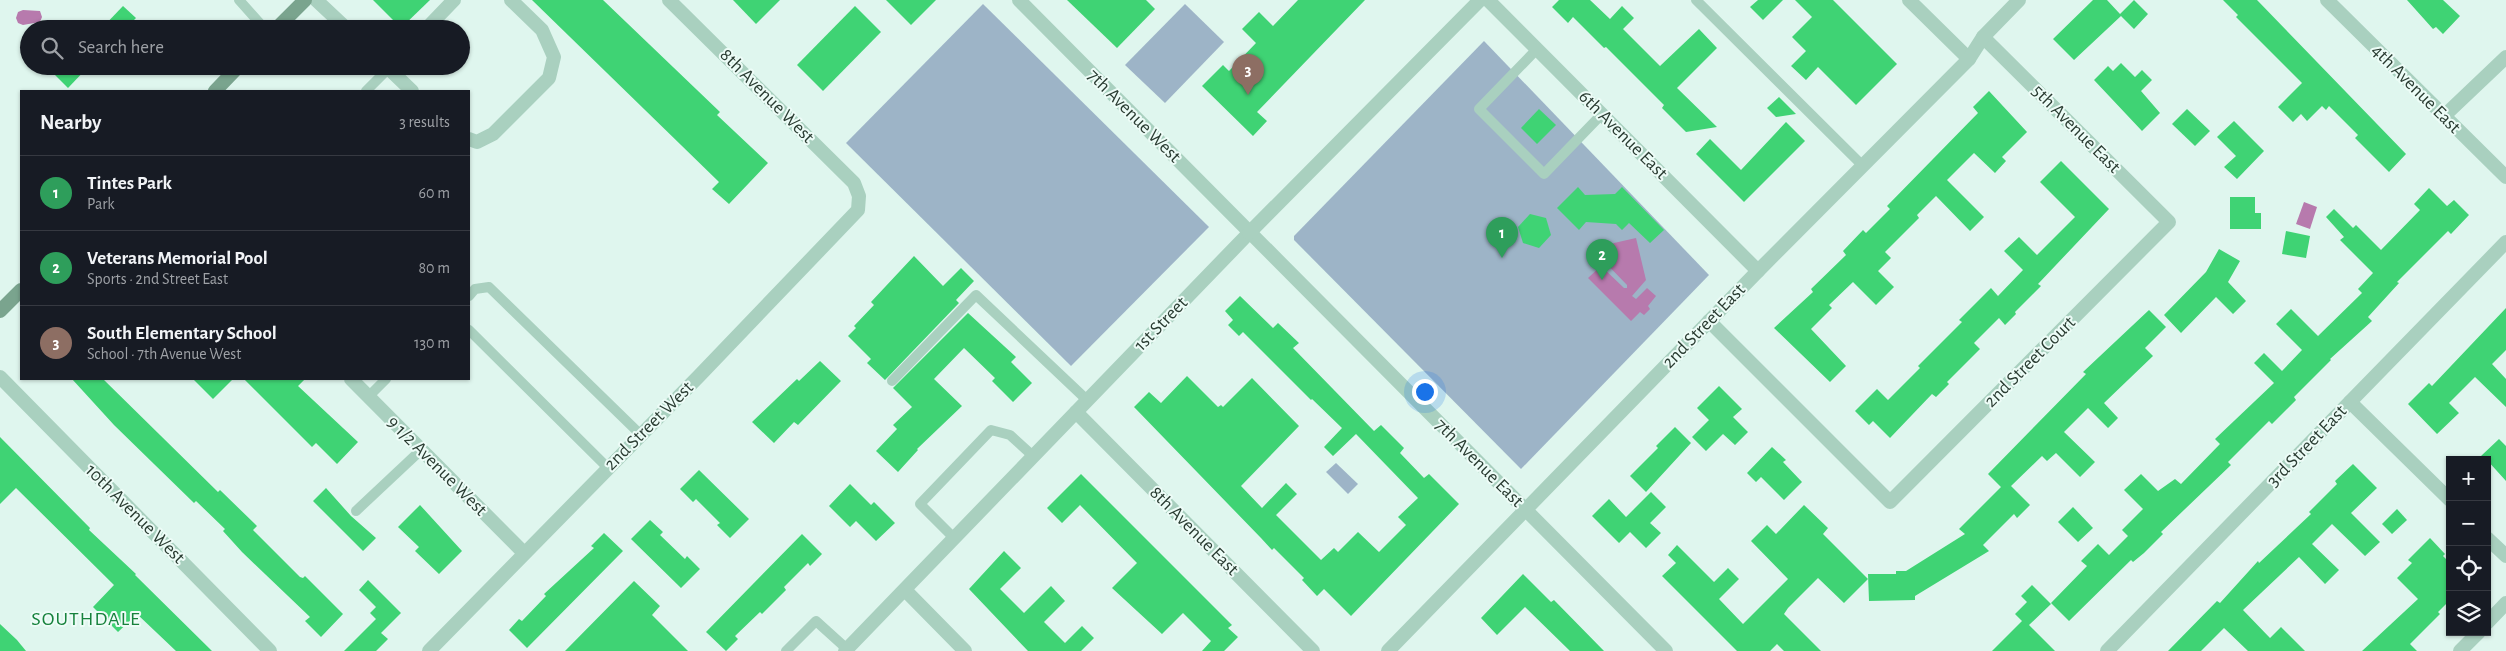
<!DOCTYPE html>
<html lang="en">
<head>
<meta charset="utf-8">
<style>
  body { margin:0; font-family:"Alegreya Sans",sans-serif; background:#20242c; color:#f1f3f6 }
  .controls { position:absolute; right:15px; bottom:15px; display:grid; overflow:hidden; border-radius:0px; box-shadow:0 1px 4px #0004 }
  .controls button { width:45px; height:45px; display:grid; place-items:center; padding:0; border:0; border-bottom:1px solid #363941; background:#171b24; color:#f1f3f6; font:25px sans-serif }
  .you { position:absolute; left:1424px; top:391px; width:18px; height:18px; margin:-12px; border:4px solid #fff; border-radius:50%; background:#1a73e8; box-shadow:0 0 0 8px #1a73e833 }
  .badge { display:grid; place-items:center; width:32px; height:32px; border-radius:50%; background:#b291ae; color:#fff; font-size:16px; font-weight:700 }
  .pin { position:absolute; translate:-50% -41px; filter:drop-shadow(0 1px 2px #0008) }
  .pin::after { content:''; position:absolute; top:26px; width:18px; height:15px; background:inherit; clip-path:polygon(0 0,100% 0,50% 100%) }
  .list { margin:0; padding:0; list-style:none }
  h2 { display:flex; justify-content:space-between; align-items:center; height:65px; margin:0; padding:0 20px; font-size:21px }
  h2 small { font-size:16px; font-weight:400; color:#9ea1a6 }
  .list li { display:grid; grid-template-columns:32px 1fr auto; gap:15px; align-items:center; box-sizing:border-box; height:75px; padding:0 20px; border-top:1px solid #363941 }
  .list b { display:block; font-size:19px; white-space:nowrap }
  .list p { margin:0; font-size:16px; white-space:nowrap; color:#9ea1a6 }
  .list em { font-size:16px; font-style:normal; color:#9ea1a6 }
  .icon { flex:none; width:28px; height:28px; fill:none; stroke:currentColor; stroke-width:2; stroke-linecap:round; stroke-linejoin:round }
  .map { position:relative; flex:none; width:2506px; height:651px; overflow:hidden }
  .search { position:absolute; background:#171b24; box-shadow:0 1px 4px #0004; left:20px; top:20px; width:450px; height:55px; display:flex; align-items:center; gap:12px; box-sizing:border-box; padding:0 18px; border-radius:28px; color:#9ea1a6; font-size:19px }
  .panel { position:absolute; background:#171b24; box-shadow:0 1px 4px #0004; left:20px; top:90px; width:450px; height:290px; border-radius:0px }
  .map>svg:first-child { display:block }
</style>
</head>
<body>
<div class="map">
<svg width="2506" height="651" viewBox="0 0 2506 651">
  <rect width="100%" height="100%" fill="#dff6ee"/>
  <g fill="#9db4c7">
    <polygon points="983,4 1209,227 1071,366 846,143"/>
    <polygon points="1185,4 1224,42 1165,103 1125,65"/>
    <polygon points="1484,41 1709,275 1521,469 1294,240 1294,236"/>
    <polygon points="1336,463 1358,484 1348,494 1326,472"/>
  </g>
  <g fill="#b77aad">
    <polygon points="23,10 40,11 42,17 40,22 23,25 18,23 16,18 18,12"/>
    <polygon points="2304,202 2317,207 2310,229 2296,224"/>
    <polygon points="1636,238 1646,280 1632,296 1636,299 1647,288 1656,296 1648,306 1650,309 1644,315 1640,312 1631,321 1588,278 1601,266 1624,288 1627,288 1627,285 1597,254 1614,243"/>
  </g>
  <g fill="#3fd374">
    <polygon points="373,0 430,0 401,28"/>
    <polygon points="532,0 603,0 720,112 717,115 768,163 729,204 712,189 719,182"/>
    <polygon points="733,0 780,0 756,24"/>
    <polygon points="886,0 936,0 911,25"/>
    <polygon points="1067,0 1146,0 1155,9 1117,48"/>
    <polygon points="1298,0 1365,0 1257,112 1267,121 1253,136 1202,86 1223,65 1229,71 1256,43 1242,29 1259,12 1273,26"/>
    <polygon points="1559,0 1590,0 1610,19 1622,6 1634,18 1623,29 1660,66 1699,29 1717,48 1677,88 1717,127 1686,132 1662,108 1664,105 1606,47 1604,48 1573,17 1568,23 1552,7"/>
    <polygon points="1758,0 1783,0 1763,20 1750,7"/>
    <polygon points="1795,0 1833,0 1897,64 1856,105 1818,67 1806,80 1791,66 1806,51 1792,37 1812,17"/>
    <polygon points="2093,0 2107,0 2120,14 2134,0 2148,14 2134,29 2121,16 2074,60 2053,39"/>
    <polygon points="2223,0 2257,0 2406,154 2389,172 2355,138 2358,135 2329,106 2326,110 2322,106 2307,121 2301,114 2293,122 2278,107 2302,83 2236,17 2238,15"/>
    <polygon points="2407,0 2443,0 2460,16 2443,34 2436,27 2433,29"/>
    <polygon points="123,6 136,18 125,29 101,29"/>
    <polygon points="855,6 881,32 823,91 797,65"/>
    <polygon points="2121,63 2135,77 2142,70 2152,80 2141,91 2160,113 2142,131 2094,80 2108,66 2113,71"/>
    <polygon points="46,66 89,66 68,88"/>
    <polygon points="1989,91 2027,132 2002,157 2006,161 1995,173 1974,153 1947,180 1984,217 1970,231 1936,196 1917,215 1919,218 1885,252 1891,258 1878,271 1894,287 1876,305 1853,282 1829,305 1832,308 1811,329 1846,366 1830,382 1774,328 1813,292 1811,289 1846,255 1843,251 1863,230 1866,233 1890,209 1887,206 1978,113 1973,107"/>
    <polygon points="1779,97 1796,114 1776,117 1767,108"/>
    <polygon points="1539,109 1556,125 1537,144 1521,128"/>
    <polygon points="2187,109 2210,131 2195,146 2172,124"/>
    <polygon points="2234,121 2264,151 2237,179 2224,167 2236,156 2217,137"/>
    <polygon points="1786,122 1805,141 1744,202 1696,154 1710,139 1741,170"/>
    <polygon points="2061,161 2109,209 2038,284 2041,286 2015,312 2016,314 2005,325 1999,318 1974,343 1980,349 1947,382 1949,384 1936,397 1932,394 1890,438 1873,421 1869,425 1855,411 1877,389 1888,400 1920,368 1918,366 1962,322 1959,320 1991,288 1998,296 2023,270 2004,251 2019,237 2037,255 2075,217 2040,182"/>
    <polygon points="1578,187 1585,195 1615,194 1622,187 1664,230 1650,243 1629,223 1622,230 1616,224 1586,222 1579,230 1557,208"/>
    <polygon points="2429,188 2447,206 2454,200 2469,215 2451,234 2448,231 2397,282 2399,283 2368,317 2372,321 2330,359 2331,360 2294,397 2296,400 2272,424 2269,421 2228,462 2231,465 2161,532 2163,534 2144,553 2133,562 2131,560 2069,621 2051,603 2087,566 2081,561 2098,544 2109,555 2128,536 2122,530 2143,509 2124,490 2141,474 2158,491 2175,479 2181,484 2220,444 2215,439 2274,383 2254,363 2264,353 2282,371 2302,350 2276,324 2291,309 2318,336 2362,293 2358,289 2373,273 2340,240 2344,237 2326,217 2334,209 2353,228 2356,225 2381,250 2420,210 2414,204"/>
    <polygon points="2230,197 2255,197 2255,213 2261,213 2261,229 2230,229"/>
    <polygon points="1530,214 1546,218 1551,235 1539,248 1523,243 1518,227"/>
    <polygon points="2286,231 2310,236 2306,258 2282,254"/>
    <polygon points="2219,249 2240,261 2228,282 2246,301 2233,314 2216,297 2181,333 2164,315 2206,272"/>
    <polygon points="914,256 943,286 961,268 974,281 956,300 959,303 885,380 867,363 871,359 848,336 856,328 854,326 874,305 871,302"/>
    <polygon points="1240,296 1273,328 1278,323 1299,343 1293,348 1374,431 1381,425 1404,448 1400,453 1424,478 1429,474 1459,504 1351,616 1324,589 1317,596 1302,580 1304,578 1274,548 1272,550 1261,538 1134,407 1149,392 1161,403 1187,376 1218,407 1221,405 1223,407 1252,378 1299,426 1241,486 1262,508 1286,483 1297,494 1276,515 1321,560 1334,548 1338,552 1358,532 1379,552 1406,525 1398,517 1418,498 1356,434 1333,456 1324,447 1342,428 1312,399 1311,400 1243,332 1239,336 1228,325 1233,320 1225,311"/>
    <polygon points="2506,308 2506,350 2492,364 2506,379 2506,407 2475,377 2449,403 2459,413 2437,434 2408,404 2429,383 2432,386"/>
    <polygon points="2149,310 2166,327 2145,348 2153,356 2104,403 2118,418 2108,428 2088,408 2064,432 2095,462 2080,477 2056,453 2047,461 2042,456 2011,486 2030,505 2017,518 2014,514 1983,545 1989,551 1915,596 1915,600 1869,601 1868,574 1896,574 1896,571 1906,571 1965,534 1959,529 2001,487 1988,474 2086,374 2083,372"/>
    <polygon points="968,313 1016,357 1011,362 1032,383 1013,402 992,381 995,378 964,348 934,379 962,406 917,449 918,450 898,472 876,451 897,429 893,425 912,407 893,388"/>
    <polygon points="820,361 841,381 798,425 794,422 774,443 752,422 797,379 799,381"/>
    <polygon points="72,379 103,379 218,492 220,490 257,526 253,530 300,577 303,578 305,576 343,614 321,637 305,621 310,617 242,552 223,531 225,529 196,501 194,503 114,425"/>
    <polygon points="193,379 233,379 213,399"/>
    <polygon points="244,379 305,379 298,386 358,442 337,464 316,443 312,447"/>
    <polygon points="1719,386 1742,409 1733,417 1748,432 1735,445 1723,434 1706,451 1692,437 1709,420 1697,408"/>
    <polygon points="1675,427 1691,443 1646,492 1630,476 1658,448 1656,446"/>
    <polygon points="0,437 90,528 89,530 136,574 135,575 212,651 176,651 137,614 118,632 93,607 114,585 16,488 0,504"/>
    <polygon points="2499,439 2506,446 2506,481 2487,460 2481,456"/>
    <polygon points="1772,447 1786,460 1783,462 1802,482 1784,500 1761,477 1756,482 1747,473"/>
    <polygon points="2353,464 2377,488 2351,513 2380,542 2365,556 2332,524 2312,544 2339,570 2325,584 2299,557 2243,610 2270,638 2281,627 2305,651 2248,651 2224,628 2201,651 2168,651 2217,601 2220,603 2258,561 2259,563 2311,514 2309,512 2337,484 2335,481"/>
    <polygon points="699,470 749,519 730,538 717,525 720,523 696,499 693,502 680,489"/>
    <polygon points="1081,474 1232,625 1228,628 1238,637 1224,651 1202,651 1211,641 1183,613 1162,634 1112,588 1137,563 1080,505 1062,523 1047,508"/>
    <polygon points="850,484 871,505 874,502 895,523 876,541 856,521 850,527 829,506"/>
    <polygon points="326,488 351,516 376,538 363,551 313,501"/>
    <polygon points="1651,492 1666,507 1650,523 1661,533 1646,548 1630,532 1619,543 1592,516 1609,499 1626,517"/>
    <polygon points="420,505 462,551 439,574 415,551 419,547 398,527"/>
    <polygon points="1804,505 1828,528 1823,534 1868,579 1844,603 1818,578 1788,608 1784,614 1821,651 1784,651 1777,644 1770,651 1737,651 1662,576 1676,563 1668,555 1677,545 1714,582 1728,568 1739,579 1719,599 1743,624 1788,579 1751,541 1767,525 1776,534"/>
    <polygon points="2073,507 2093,528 2078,542 2058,522"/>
    <polygon points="2397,509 2407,520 2392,534 2382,524"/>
    <polygon points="650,520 663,532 660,535 685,559 687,556 700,569 681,588 631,539"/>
    <polygon points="604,533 623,551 527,648 509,630 519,619 522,621 546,596 544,594 594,548 591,546"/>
    <polygon points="802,534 822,554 810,566 808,563 784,587 786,590 762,614 760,612 735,636 738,639 726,651 706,632"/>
    <polygon points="2430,538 2445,554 2443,556 2450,563 2450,600 2438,612 2440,614 2410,644 2417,651 2362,651 2418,599 2397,578 2412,563 2408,560"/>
    <polygon points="1004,551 1021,568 1000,589 1024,613 1051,586 1065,601 1044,622 1065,643 1082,626 1094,638 1081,651 1028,651 969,589"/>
    <polygon points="1523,574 1551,602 1554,600 1604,651 1570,651 1525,607 1497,635 1481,618"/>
    <polygon points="368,580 401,613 381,633 388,639 376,651 344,651 376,619 370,613 376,607 359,590"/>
    <polygon points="634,581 660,606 652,615 688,651 565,651"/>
    <polygon points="2032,585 2051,604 2029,625 2055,651 1992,651 2022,621 2015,614 2027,602 2021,596"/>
    <polygon points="0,624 17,640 26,651 0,651"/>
  </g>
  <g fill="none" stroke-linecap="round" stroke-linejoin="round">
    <g stroke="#a9d0bf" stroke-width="10">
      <polyline points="239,0 265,29"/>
      <polyline points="1696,0 1863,166"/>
      <polyline points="1537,49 1479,109 1544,174 1602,114"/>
      <polyline points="366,91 389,68"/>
      <polyline points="469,296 475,289 489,287 641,435"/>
      <polyline points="469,330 608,468"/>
      <polyline points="892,381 976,295 1087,400"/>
      <polyline points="368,397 386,379"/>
      <polyline points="356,511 421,450"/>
      <polyline points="954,538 920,504 991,430 1010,435 1033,456"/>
      <polyline points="786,651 816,621 847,649"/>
    </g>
    <g stroke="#a9d0bf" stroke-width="14">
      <polyline points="316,0 347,29"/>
      <polyline points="1488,0 1758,271"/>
      <polyline points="1909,0 1969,59"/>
      <polyline points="2327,0 2506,177"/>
      <polyline points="426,29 454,0"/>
      <polyline points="386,66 412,91"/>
      <polyline points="2444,116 2506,57"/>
      <polyline points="469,139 477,142 493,134 549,78 554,57 542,30 511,0"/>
      <polyline points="1709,321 1890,502 2169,222 1983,37"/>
      <polyline points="0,377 270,651"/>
      <polyline points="351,379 524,553"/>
      <polyline points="2350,402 2450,500"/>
      <polyline points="1076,412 1313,651"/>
      <polyline points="2487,538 2506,556"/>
      <polyline points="905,590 965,651"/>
      <polyline points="2487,623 2506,603"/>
      <polyline points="429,651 699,376 858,210 859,196 854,183 669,0"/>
      <polyline points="845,651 1249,233"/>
      <polyline points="1388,651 1758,271 1969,59 1983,37 2019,0"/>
      <polyline points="2107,651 2506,242"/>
      <polyline points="2460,651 2479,632"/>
    </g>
    <g stroke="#a9d0bf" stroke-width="14">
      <polyline points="1019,0 1666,651"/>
      <polyline points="1249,233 1480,0"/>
    </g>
    <g stroke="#7aa48e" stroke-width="14">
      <polyline points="276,29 305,0"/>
      <polyline points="215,91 239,66"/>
      <polyline points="0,311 21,290"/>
    </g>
  </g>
  <g text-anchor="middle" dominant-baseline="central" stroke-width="4" stroke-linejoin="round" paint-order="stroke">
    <g font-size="19" fill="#2a3c32" stroke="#edfcf7">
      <text transform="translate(2416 89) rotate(45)">4th Avenue East</text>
      <text transform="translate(767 96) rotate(45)">8th Avenue West</text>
      <text transform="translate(1134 116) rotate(45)">7th Avenue West</text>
      <text transform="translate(2076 129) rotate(45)">5th Avenue East</text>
      <text transform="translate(1623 135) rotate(45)">6th Avenue East</text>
      <text transform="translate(1161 324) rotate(-46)">1st Street</text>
      <text transform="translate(1704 326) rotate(-46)">2nd Street East</text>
      <text transform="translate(2030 362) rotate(-45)">2nd Street Court</text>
      <text transform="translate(649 426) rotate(-45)">2nd Street West</text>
      <text transform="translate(2307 446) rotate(-46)">3rd Street East</text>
      <text transform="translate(1479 463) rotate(45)">7th Avenue East</text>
      <text transform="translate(437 466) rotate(45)">9 1/2 Avenue West</text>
      <text transform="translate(135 514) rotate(45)">10th Avenue West</text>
      <text transform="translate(1194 531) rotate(45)">8th Avenue East</text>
    </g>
    <g font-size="20" letter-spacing="1" fill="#17823d" stroke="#edfcf7">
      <text x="86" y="619">SOUTHDALE</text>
    </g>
  </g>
</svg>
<div class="controls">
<button>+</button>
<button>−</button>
<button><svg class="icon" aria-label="locate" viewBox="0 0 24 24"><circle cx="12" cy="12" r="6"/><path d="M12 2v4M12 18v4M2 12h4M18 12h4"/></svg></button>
<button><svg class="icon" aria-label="layers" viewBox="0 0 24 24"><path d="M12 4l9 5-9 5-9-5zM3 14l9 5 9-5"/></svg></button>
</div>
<div class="you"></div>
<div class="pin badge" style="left:1502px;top:258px;background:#2e9e5b">1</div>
<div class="pin badge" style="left:1602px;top:280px;background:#2e9e5b">2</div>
<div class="pin badge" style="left:1248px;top:95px;background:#8d6e63">3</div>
<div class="search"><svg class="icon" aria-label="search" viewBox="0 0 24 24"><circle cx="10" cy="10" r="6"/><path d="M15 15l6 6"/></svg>Search here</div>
<section class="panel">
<h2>Nearby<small>3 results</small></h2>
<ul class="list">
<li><span class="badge" style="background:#2e9e5b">1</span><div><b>Tintes Park</b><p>Park</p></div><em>60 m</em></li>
<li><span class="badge" style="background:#2e9e5b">2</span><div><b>Veterans Memorial Pool</b><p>Sports · 2nd Street East</p></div><em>80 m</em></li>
<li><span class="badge" style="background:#8d6e63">3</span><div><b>South Elementary School</b><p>School · 7th Avenue West</p></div><em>130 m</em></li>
</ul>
</section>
</div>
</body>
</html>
